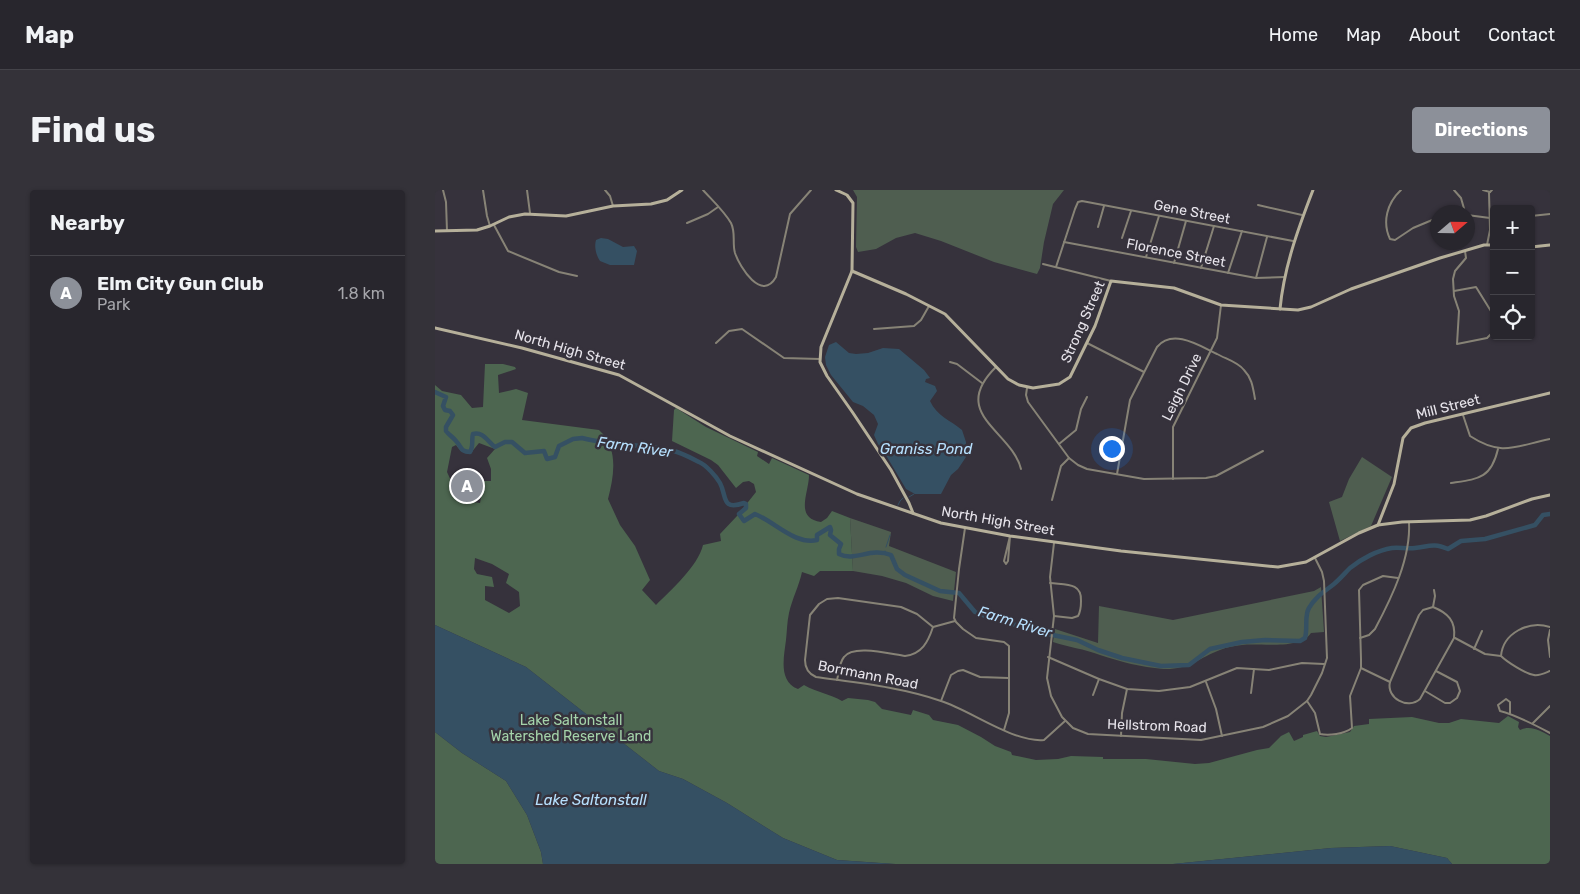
<!DOCTYPE html>
<html lang="en">
<head>
<meta charset="utf-8">
<style>
  body { margin:0; font-family:Rubik,sans-serif; background:#343239; color:#f1f3f6 }
  .controls { position:absolute; right:15px; top:15px; display:grid; overflow:hidden; border-radius:5px; box-shadow:0 1px 4px #0004 }
  .controls button { width:45px; height:45px; display:grid; place-items:center; padding:0; border:0; border-bottom:1px solid #444349; background:#28262d; color:#f1f3f6; font:25px sans-serif }
  .compass { position:absolute; left:995px; top:15px; width:45px; height:45px; border-radius:50%; background:#28262d; box-shadow:0 1px 4px #0004; rotate:70deg }
  .you { position:absolute; left:676px; top:258px; width:18px; height:18px; margin:-12px; border:4px solid #fff; border-radius:50%; background:#1a73e8; box-shadow:0 0 0 8px #1a73e833 }
  .badge { display:grid; place-items:center; width:32px; height:32px; border-radius:50%; background:#8c9099; color:#fff; font-size:16px; font-weight:700 }
  .pin { position:absolute; translate:-50% -50%; border:2px solid #fff; box-shadow:0 1px 5px #0006 }
  .list { margin:0; padding:0; list-style:none }
  h2 { display:flex; justify-content:space-between; align-items:center; height:65px; margin:0; padding:0 20px; font-size:21px }
  h2 small { font-size:16px; font-weight:400; color:#a5a5aa }
  .list li { display:grid; grid-template-columns:32px 1fr auto; gap:15px; align-items:center; box-sizing:border-box; height:75px; padding:0 20px; border-top:1px solid #444349 }
  .list b { display:block; font-size:19px; white-space:nowrap }
  .list p { margin:0; font-size:16px; white-space:nowrap; color:#a5a5aa }
  .list em { font-size:16px; font-style:normal; color:#a5a5aa }
  .icon { flex:none; width:28px; height:28px; fill:none; stroke:currentColor; stroke-width:2; stroke-linecap:round; stroke-linejoin:round }
  .map { position:relative; flex:none; width:1115px; height:674px; overflow:hidden; border-radius:5px }
  header { display:flex; align-items:center; gap:30px; box-sizing:border-box; height:70px; padding:0 25px; background:#28262d; border-bottom:1px solid #444349 }
  header strong { font-size:24px }
  nav { display:flex; gap:28px; margin-inline-start:auto; font-size:18px }
  .intro { display:flex; align-items:center; justify-content:space-between; box-sizing:border-box; height:120px; padding:0 30px }
  h1 { margin:0; font-size:35px }
  .button { padding:12px 22px; border-radius:5px; background:#8c9099; color:#fff; font-size:18px; font-weight:700 }
  main { display:flex; gap:30px; padding:0 30px }
  aside { flex:1; background:#28262d; border-radius:5px; box-shadow:0 1px 4px #0004 }
  .map>svg:first-child { display:block }
</style>
</head>
<body>
<header>
<strong>Map</strong>
<nav><a>Home</a><a>Map</a><a>About</a><a>Contact</a></nav>
</header>
<div class="intro"><h1>Find us</h1><a class="button">Directions</a></div>
<main>
<aside>
<h2>Nearby<small></small></h2>
<ul class="list">
<li><span class="badge">A</span><div><b>Elm City Gun Club</b><p>Park</p></div><em>1.8 km</em></li>
</ul>
</aside>
<div class="map">
<svg width="1115" height="674" viewBox="0 0 1115 674">
  <rect width="100%" height="100%" fill="#36323c"/>
  <g fill="#4f5e50">
    <polygon points="418,0 629,0 618,14 609,52 605,78 602,84 559,72 506,51 480,43 461,48 441,59 423,62 421,57 422,7"/>
    <polygon points="927,267 957,287 936,336 905,351 894,312 907,307 914,289"/>
    <polygon points="415,328 456,342 454,356 521,382 518,411 498,406 471,393 447,386 418,381"/>
    <path d="M 886,397 L 889,442 L 876,443 C 865,460 827,453 807,455 C 800,456 792,457 785,460 C 764,468 753,480 728,479 C 706,477 686,472 665,465 C 650,459 632,457 618,452 L 620,439 L 663,453 L 664,416 L 738,430 L 879,401 Z"/>
  </g>
  <g fill="#4d6650" fill-rule="evenodd">
    <path d="M 50,174 L 68,174 L 80,177 L 81,179 L 63,185 L 64,203 L 81,199 L 93,203 L 87,230 L 164,240 C 184,258 179,286 173,309 L 185,335 L 200,356 L 215,390 L 207,400 L 221,415 C 236,400 263,376 268,355 L 286,351 L 285,344 L 302,326 L 321,302 L 319,294 L 314,291 L 308,292 L 301,298 L 283,275 L 276,270 L 237,251 L 239,220 L 241,218 L 271,237 L 323,262 L 322,266 L 334,274 L 337,268 L 374,285 C 374,303 359,328 386,332 L 392,328 L 397,321 L 415,328 L 418,381 L 385,381 L 379,386 L 367,382 C 364,396 357,409 354,423 C 352,432 352,441 351,450 C 349,467 343,491 363,499 L 369,495 C 381,502 395,504 407,511 L 413,508 L 433,510 L 440,512 L 447,519 L 476,525 L 478,520 L 494,525 L 498,530 L 523,535 L 546,547 L 560,556 L 576,562 L 577,565 L 601,570 L 623,569 L 636,566 L 668,567 L 668,569 L 711,569 L 760,574 L 774,573 L 822,560 L 834,558 L 846,546 L 854,542 L 859,551 L 868,547 L 868,545 L 882,541 L 885,546 L 891,547 L 915,542 L 919,536 L 934,534 L 934,529 L 977,527 L 1004,533 L 1014,533 L 1026,529 L 1064,533 L 1073,526 L 1084,532 L 1083,537 L 1085,540 C 1096,535 1105,541 1115,546 L 1115,674 L 1017,674 L 1012,668 L 955,656 L 896,658 L 738,674 L 460,674 L 402,670 L 348,648 L 292,613 L 248,589 L 224,581 L 91,477 L 0,435 L 0,195 L 7,201 L 26,205 L 37,218 L 48,217 ZM 44,253 L 60,259 L 52,268 L 56,279 L 56,291 L 49,291 L 45,313 L 25,310 L 12,282 L 17,257 L 21,255 C 25,261 28,263 35,264 ZM 40,368 L 57,374 L 74,384 L 71,393 L 84,402 L 85,416 L 74,423 L 50,410 L 50,396 L 59,397 L 57,387 L 42,384 L 39,379 Z"/>
    <polygon points="0,542 27,563 71,591 92,625 106,662 108,674 0,674"/>
  </g>
  <g fill="#355063">
    <path d="M 166,48 L 173,49 L 188,57 L 199,56 L 202,61 L 199,75 L 175,75 L 165,71 C 161,65 159,57 161,50 Z"/>
    <path d="M 401,152 L 414,163 L 421,164 L 433,163 L 448,158 L 464,159 L 489,180 L 495,188 L 491,189 L 490,192 L 500,196 L 502,201 L 495,211 C 502,226 515,230 527,240 L 531,252 L 531,267 L 523,279 L 516,285 L 506,304 L 480,304 L 471,299 L 452,267 L 443,254 L 439,245 L 443,234 L 439,225 L 428,216 L 418,212 L 396,185 L 391,175 L 390,167 L 394,155 Z"/>
    <polygon points="0,435 91,477 224,581 248,589 292,613 348,648 402,670 460,674 108,674 106,662 92,625 71,591 27,563 0,542"/>
    <polygon points="955,656 1012,668 1017,674 738,674 896,658"/>
  </g>
  <g fill="none" stroke-linecap="round" stroke-linejoin="round">
    <g stroke="#355063" stroke-width="1">
      <polyline points="474,307 479,304"/>
      <polyline points="463,315 465,311 468,308"/>
      <polyline points="451,357 455,345"/>
      <polyline points="450,363 450,361"/>
    </g>
    <path stroke="#355063" stroke-width="4.5" d="M 0,202 L 11,207 L 8,216 L 10,220 L 15,221 L 18,225 L 11,237 L 11,241 C 14,245 18,247 21,251 C 27,257 25,262 35,262 C 39,256 36,250 38,244 C 48,241 53,252 60,257 L 70,252 L 77,252 L 90,263 L 109,261 L 112,269 L 120,267 L 124,256 L 138,249 L 147,248 C 177,256 209,254 239,261 C 247,263 256,268 264,272 C 271,275 281,286 285,293 C 292,306 286,321 309,313 L 311,314 L 311,318 L 304,324 L 309,331 L 320,324 C 340,332 360,355 382,350 L 382,345 L 395,337 L 396,340 L 395,345 L 406,354 L 404,359 L 404,364 C 420,372 435,357 456,365 L 462,379 L 470,385 L 505,401 L 524,403 L 540,422 L 550,426 L 608,443 L 642,450 L 663,460 L 687,468 L 726,476 L 754,475 L 775,459 L 807,452 L 830,450 L 865,451 L 870,448 C 873,438 869,426 874,418 C 880,407 889,402 899,394 C 905,389 910,383 915,378 C 926,369 943,360 957,358 C 964,357 972,359 980,358 C 995,356 999,353 1013,359 L 1026,351 L 1050,349 L 1100,335 L 1108,325 L 1115,324"/>
    <g stroke="#878376" stroke-width="2">
      <polyline points="8,0 11,12 12,41"/>
      <polyline points="48,0 52,26 55,36"/>
      <polyline points="92,0 95,23"/>
      <polyline points="170,0 175,6 178,16"/>
      <path d="M 268,0 C 277,10 289,21 296,33 C 301,43 297,53 300,63 C 305,78 327,112 341,87 L 355,24 L 376,0"/>
      <path d="M 966,0 C 952,13 947,32 955,49 L 960,50 L 978,38 L 1002,28"/>
      <polyline points="1019,0 1026,8 1030,22"/>
      <polyline points="1048,0 1055,2"/>
      <polyline points="823,15 867,25"/>
      <polyline points="1032,25 1055,28"/>
      <polyline points="1096,26 1115,24"/>
      <polyline points="252,33 273,24 283,17"/>
      <polyline points="59,35 73,61 124,82 142,86"/>
      <polyline points="663,37 669,16"/>
      <polyline points="687,48 696,21"/>
      <polyline points="629,52 821,88 850,87"/>
      <polyline points="1052,55 1055,40 1054,3 1057,0"/>
      <polyline points="1030,61 1031,68 1020,81 1018,89 1019,106 1024,121 1022,154 1052,148 1059,141"/>
      <polyline points="711,67 724,26"/>
      <polyline points="739,73 751,31"/>
      <polyline points="608,74 676,91"/>
      <polyline points="621,77 640,19 643,12 647,11 858,51"/>
      <polyline points="766,78 779,36"/>
      <polyline points="793,83 807,41"/>
      <polyline points="821,88 832,47"/>
      <polyline points="1019,101 1041,97 1059,126"/>
      <polyline points="439,139 479,136 486,130 494,116"/>
      <polyline points="281,153 294,141 307,139 349,168 385,169"/>
      <polyline points="652,153 709,182"/>
      <polyline points="515,172 522,174 547,193"/>
      <path d="M 561,177 C 513,224 577,241 586,279"/>
      <polyline points="592,198 591,205 593,212 634,268 643,275 652,279 709,289 771,288 781,286 828,261"/>
      <path d="M 1028,225 L 1035,246 C 1067,267 1081,256 1115,249"/>
      <polyline points="624,254 641,240 646,219 652,207"/>
      <path d="M 682,284 L 695,210 L 722,157 C 738,138 765,156 782,164 C 791,169 803,172 809,180 C 817,188 818,198 820,209"/>
      <polyline points="738,289 738,237 782,148 786,115"/>
      <path d="M 1016,293 C 1043,289 1056,289 1063,259"/>
      <polyline points="617,310 626,276 634,268"/>
      <polyline points="530,338 524,379 519,428 521,432 528,439 541,448 569,452 574,456 574,523 569,540"/>
      <polygon points="575,346 573,371 571,374 569,371"/>
      <polyline points="619,353 615,387 619,426 612,488 616,506 627,527 638,538 653,544 766,550 828,537 853,526 872,511 876,505 887,483 892,468 889,391 887,382 880,368"/>
      <path d="M 615,393 C 630,395 647,392 646,411 C 646,417 646,421 643,426 L 637,428 L 619,426"/>
      <path d="M 998,417 C 1013,423 1021,431 1019,448 L 985,509 C 973,520 951,508 955,492 L 984,425 L 988,420 Z"/>
      <polyline points="998,417 1000,406 999,400"/>
      <path d="M 498,437 L 482,424 L 466,417 L 403,408 L 392,409 L 384,414 L 375,425 L 370,470 C 370,478 374,484 381,487 C 423,493 465,497 506,511 C 535,520 579,553 609,550 L 630,531"/>
      <polyline points="498,437 520,431"/>
      <polyline points="1115,440 1113,450 1115,467"/>
      <path d="M 925,448 L 934,445 L 940,439 C 957,407 976,368 974,332"/>
      <polyline points="1020,448 1050,464 1066,466"/>
      <polyline points="1039,459 1047,441"/>
      <path d="M 1066,466 C 1068,443 1094,430 1115,437"/>
      <path d="M 1066,466 C 1072,472 1091,484 1099,485 C 1104,486 1110,483 1115,481"/>
      <polyline points="613,467 664,489 692,499 724,501 755,497 802,478 834,480 867,473 889,474"/>
      <polyline points="926,478 955,492"/>
      <path d="M 402,490 C 404,483 404,473 409,467 C 418,454 455,464 470,466 C 487,464 493,452 498,437"/>
      <polyline points="771,492 781,519 787,546"/>
      <polyline points="990,501 1010,513 1015,513 1022,508 1025,501 1022,492 1001,481"/>
      <polyline points="816,503 819,479"/>
      <polyline points="658,505 664,489"/>
      <polyline points="506,511 516,485 523,481 528,480 545,487 573,488"/>
      <path d="M 872,511 L 880,523 L 885,544 C 894,546 909,544 917,538 L 915,506 L 926,478 L 926,469 L 924,400 L 928,395 L 948,386 L 963,388"/>
      <path d="M 1075,523 L 1075,512 L 1071,509 L 1063,515 L 1065,521 C 1081,525 1100,535 1115,543"/>
      <polyline points="1098,533 1115,516"/>
      <polyline points="686,546 687,523 692,499"/>
    </g>
    <g stroke="#b6b09a" stroke-width="3">
      <polyline points="401,0 412,5 418,13 417,81 386,157 385,172 392,186 418,223 456,280 474,313 478,323"/>
      <polyline points="0,41 42,40 55,36 74,27 90,24 131,26 178,16 216,14 232,10 247,0"/>
      <polyline points="1096,57 1115,55"/>
      <polyline points="417,81 471,104 510,124 573,189 584,195 598,198 624,194 635,187 660,136 676,91 739,98 786,115 863,120 876,117 916,99 1005,68 1049,55 1059,55"/>
      <path d="M 845,119 C 849,77 863,39 878,0"/>
      <polyline points="0,138 87,158 184,185 295,246 422,304 506,333 575,346 686,361 843,377 871,372 924,343 943,335 967,332 1035,330 1051,326 1097,309 1115,305"/>
      <polyline points="943,335 959,294 968,248 976,238 990,233 1115,203"/>
    </g>
  </g>
  <g text-anchor="middle" dominant-baseline="central" stroke-width="5" stroke-linejoin="round" paint-order="stroke">
    <g font-size="14" fill="#e7e4eb" stroke="#36323c">
      <text transform="translate(757 22) rotate(11)">Gene Street</text>
      <text transform="translate(741 63) rotate(11)">Florence Street</text>
      <text transform="translate(648 132) rotate(-66)">Strong Street</text>
      <text transform="translate(135 160) rotate(16)">North High Street</text>
      <text transform="translate(747 197) rotate(-64)">Leigh Drive</text>
      <text transform="translate(1013 217) rotate(-14)">Mill Street</text>
      <text transform="translate(563 331) rotate(10)">North High Street</text>
      <text transform="translate(433 485) rotate(11)">Borrmann Road</text>
      <text transform="translate(722 536) rotate(2)">Hellstrom Road</text>
    </g>
    <g font-size="14" fill="#a4d3aa" stroke="#36323c">
      <text x="136" y="530">Lake Saltonstall<tspan x="136" dy="16">Watershed Reserve Land</tspan></text>
    </g>
    <g font-size="15" font-style="italic" fill="#b6e0fe" stroke="#36323c">
      <text transform="translate(200 257) rotate(8)">Farm River</text>
      <text x="491" y="259">Graniss Pond</text>
      <text transform="translate(580 432) rotate(17)">Farm River</text>
      <text x="156" y="610">Lake Saltonstall</text>
    </g>
  </g>
</svg>
<div class="controls">
<button>+</button>
<button>−</button>
<button><svg class="icon" aria-label="locate" viewBox="0 0 24 24"><circle cx="12" cy="12" r="6"/><path d="M12 2v4M12 18v4M2 12h4M18 12h4"/></svg></button>
</div>
<svg class="compass" viewBox="-18 -18 36 36"><path d="M0-13l5 13h-10z" fill="#e53935"/><path d="M0 13l5-13h-10z" fill="#a5a5aa"/></svg>
<div class="you"></div>
<div class="pin badge" style="left:32px;top:296px">A</div>
</div>
</main>
</body>
</html>
